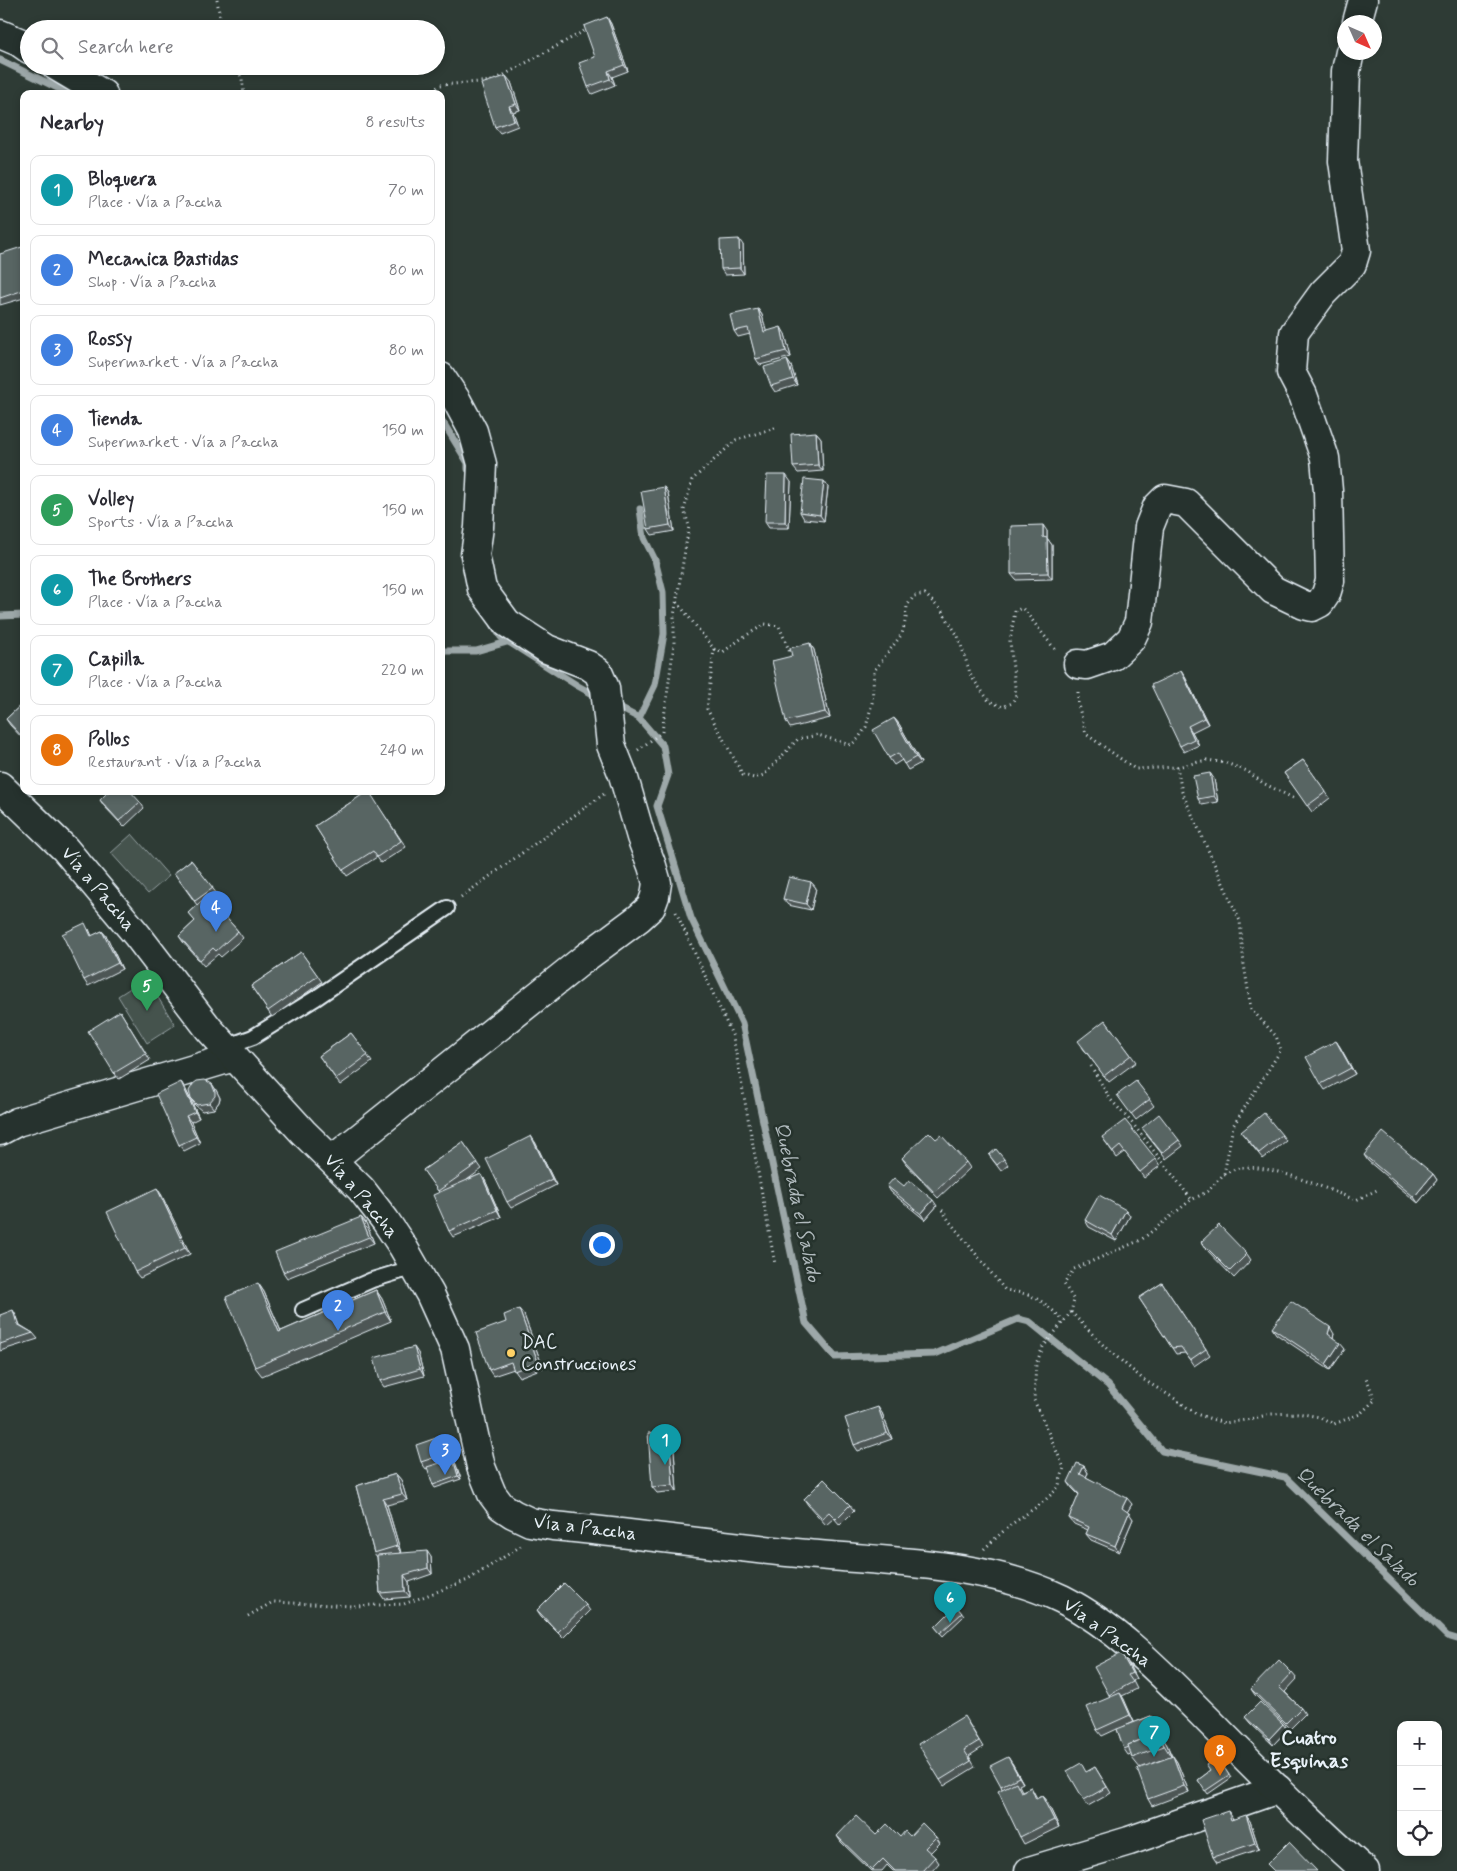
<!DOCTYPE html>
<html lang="en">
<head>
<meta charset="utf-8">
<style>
  body { margin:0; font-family:Mynerve,sans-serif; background:#f7f7f7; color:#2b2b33 }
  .controls { position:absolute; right:15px; bottom:15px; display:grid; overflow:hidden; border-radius:10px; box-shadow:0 2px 8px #0003 }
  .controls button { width:45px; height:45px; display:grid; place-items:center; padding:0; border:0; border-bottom:1px solid #e1e1e2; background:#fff; color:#2b2b33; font:25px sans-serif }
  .compass { position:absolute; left:1337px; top:15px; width:45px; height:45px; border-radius:50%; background:#fff; box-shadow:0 2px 8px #0003; rotate:135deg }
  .you { position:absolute; left:601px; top:1244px; width:18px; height:18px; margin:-12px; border:4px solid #fff; border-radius:50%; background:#1a73e8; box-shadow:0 0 0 8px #1a73e833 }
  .badge { display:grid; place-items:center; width:32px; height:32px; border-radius:50%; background:#2563eb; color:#fff; font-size:16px; font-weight:700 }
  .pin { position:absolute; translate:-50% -41px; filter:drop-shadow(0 1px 2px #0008) }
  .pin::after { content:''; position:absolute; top:26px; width:18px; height:15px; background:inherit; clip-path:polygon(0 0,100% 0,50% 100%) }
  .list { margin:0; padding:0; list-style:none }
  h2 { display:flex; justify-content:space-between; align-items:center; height:65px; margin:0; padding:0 20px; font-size:21px }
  h2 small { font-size:16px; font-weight:400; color:#7c7c81 }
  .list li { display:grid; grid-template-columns:32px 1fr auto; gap:15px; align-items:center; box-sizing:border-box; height:70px; margin:0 10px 10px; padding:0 10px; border:1px solid #e1e1e2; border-radius:10px }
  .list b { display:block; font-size:19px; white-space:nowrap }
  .list p { margin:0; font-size:16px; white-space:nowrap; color:#7c7c81 }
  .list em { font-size:16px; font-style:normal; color:#7c7c81 }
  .icon { flex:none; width:28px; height:28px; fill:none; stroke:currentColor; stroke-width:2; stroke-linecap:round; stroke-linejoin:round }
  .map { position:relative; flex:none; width:1457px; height:1871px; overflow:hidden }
  .search { position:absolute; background:#fff; box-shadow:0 2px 8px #0003; left:20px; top:20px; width:425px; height:55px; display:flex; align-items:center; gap:12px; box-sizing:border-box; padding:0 18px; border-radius:28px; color:#7c7c81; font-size:19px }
  .panel { position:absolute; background:#fff; box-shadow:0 2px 8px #0003; left:20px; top:90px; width:425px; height:705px; border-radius:10px }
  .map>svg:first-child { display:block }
</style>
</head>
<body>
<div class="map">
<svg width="1457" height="1871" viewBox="0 0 1457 1871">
  <rect width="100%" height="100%" fill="#2e3b35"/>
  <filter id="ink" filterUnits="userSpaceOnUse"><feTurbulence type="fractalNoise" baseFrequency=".02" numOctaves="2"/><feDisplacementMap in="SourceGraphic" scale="10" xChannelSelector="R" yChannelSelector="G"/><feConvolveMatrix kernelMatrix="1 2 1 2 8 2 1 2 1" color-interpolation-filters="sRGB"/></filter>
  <g filter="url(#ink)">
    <g fill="#45524e" stroke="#96a2a3">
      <polygon points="132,834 169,876 148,894 111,853"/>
      <polygon points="146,978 175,1025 147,1043 118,996"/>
    </g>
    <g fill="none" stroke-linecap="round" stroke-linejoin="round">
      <g stroke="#9da8a9" stroke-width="7">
        <polyline points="0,60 70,94"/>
        <polyline points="441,419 468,463 468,469"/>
        <polyline points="0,616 24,615"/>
        <polyline points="494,626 501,637 578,686 600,698"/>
        <polyline points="441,651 476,651 507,642"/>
        <polyline points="614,705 639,718 663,746 668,775 657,806 691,918 742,1023 806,1323 835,1357 935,1354 1018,1319 1030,1322 1108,1385 1162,1451 1285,1477 1447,1636 1457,1639"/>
        <polyline points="639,718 655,685 664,634 663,592 655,560 644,538 640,509"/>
      </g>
      <defs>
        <g id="lane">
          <polyline points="225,1047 253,1037 316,998 447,908"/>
          <polyline points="303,1310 372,1280 415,1267"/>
        </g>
        <g id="street">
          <polyline points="1357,22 1363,0"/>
          <polyline points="0,34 19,42 29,49"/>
          <polyline points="56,66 103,94"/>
          <polyline points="1078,664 1087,665 1113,656 1131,639 1139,622 1149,527 1157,507 1165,499 1186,503 1273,590 1304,605 1312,607 1320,603 1326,594 1330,581 1328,491 1325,458 1303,395 1291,372 1294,333 1323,293 1352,264 1356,251 1343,161 1346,71 1350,52"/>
          <polyline points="0,1131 17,1122 234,1057"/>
          <polyline points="333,1159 585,958 639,918 651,907 655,896 657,883 652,866 641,837 623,775 611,745 605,688 598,672 588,665 547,649 507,623 482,589 475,555 479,527 482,464 473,431 457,401 441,377"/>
          <polyline points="1029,1871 1129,1841 1278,1789"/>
        </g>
        <path id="secondary" d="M 0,786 L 65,849 L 137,935 L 209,1029 L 303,1132 L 361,1189 L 385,1220 L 403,1247 L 430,1294 L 455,1349 L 481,1467 L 492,1494 L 501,1506 L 513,1514 L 530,1522 L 553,1526 C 638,1534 722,1546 807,1554 C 890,1562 986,1562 1062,1599 C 1117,1627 1162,1674 1205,1717 C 1257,1769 1309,1822 1365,1871"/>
      </defs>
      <use href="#lane" stroke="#e8f1f8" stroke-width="18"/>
      <use href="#street" stroke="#e8f1f8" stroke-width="31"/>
      <use href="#secondary" stroke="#e8f1f8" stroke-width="31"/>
      <g stroke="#e8f1f8" stroke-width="3" stroke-dasharray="1 4" stroke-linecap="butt">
        <polyline points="217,0 222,29"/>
        <polyline points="236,66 242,79 244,94"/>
        <polyline points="429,94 440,85 493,81 586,30"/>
        <polyline points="677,602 714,649 723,652 742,638 765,624 779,626 791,655"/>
        <polyline points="714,649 707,709 743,775 754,778 764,775 798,739 818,735 851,745 858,739 866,727 872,703 874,671 902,634 906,618 907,606 914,596 925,594 942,611 958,636 971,676 989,701 1003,707 1012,703 1016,696 1010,641 1015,611 1022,608 1025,611 1057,652"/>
        <polyline points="638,750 662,732 674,644 674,616 689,526 684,510 692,480 736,440 778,427"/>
        <polyline points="1177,767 1207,760 1226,763 1247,771 1263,783 1293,798"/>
        <polyline points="461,897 604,794"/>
        <polyline points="676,912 733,1037 775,1264"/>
        <polyline points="1091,1066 1111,1100 1133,1124 1192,1200"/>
        <path d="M 1224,1174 C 1229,1172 1234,1169 1239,1168 C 1271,1163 1325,1189 1356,1200 L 1377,1190"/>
        <path d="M 942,1210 L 950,1222 L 1005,1290 C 1035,1294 1042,1300 1064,1321"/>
        <polyline points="1071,1312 1105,1347 1144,1380 1177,1400 1196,1414 1224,1423 1246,1420 1271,1414 1297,1413 1320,1417 1334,1424 1360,1414 1375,1400 1365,1375"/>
        <polyline points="984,1549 1009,1526 1042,1503 1058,1488 1064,1468 1034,1400 1036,1364 1043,1347 1071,1312 1074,1300 1064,1284 1074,1269 1141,1240 1191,1200 1207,1192 1224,1174 1233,1126 1281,1050 1276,1036 1251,1009 1244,964 1240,921 1182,792 1177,767 1135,769 1086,734 1078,704 1078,689"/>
        <polyline points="248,1616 273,1602 352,1606 404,1604 468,1580 521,1546"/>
      </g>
      <use href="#lane" stroke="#26332d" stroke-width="14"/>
      <use href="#street" stroke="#26332d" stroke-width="28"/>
      <use href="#secondary" stroke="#26332d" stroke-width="28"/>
    </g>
    <g fill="#4d5755" stroke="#e8f1f8">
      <polygon points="607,17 611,24 628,71 612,77 615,85 592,94 588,87"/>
      <polygon points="511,82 520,110 513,112 518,126 500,133 495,127"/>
      <polygon points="743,245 744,274 725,275 721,269"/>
      <polygon points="24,250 24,298 0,305 0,254"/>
      <polygon points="758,309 762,315 766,331 785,334 791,357 760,365 756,359 750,334 738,337 734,331"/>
      <polygon points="787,360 791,366 797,385 775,392 771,386"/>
      <polygon points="816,432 821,438 823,471 798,473 793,467"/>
      <polygon points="824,481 828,487 824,521 804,519 800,512"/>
      <polygon points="791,482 789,528 769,528 765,522"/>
      <polygon points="664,487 668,493 674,531 652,535 648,529"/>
      <polygon points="1047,531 1047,538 1052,545 1052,579 1016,580 1011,574"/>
      <polygon points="810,643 814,650 830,718 790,728 786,721 792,656"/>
      <polygon points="1185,677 1208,724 1192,732 1199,745 1184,752 1180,746"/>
      <polygon points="24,702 24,740 10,725 6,719"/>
      <polygon points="894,718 899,724 921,763 908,770 902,760 894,765 889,758"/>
      <polygon points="1303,760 1330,798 1312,812 1284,773"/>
      <polygon points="1210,773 1214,779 1218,802 1202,805 1198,799"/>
      <polygon points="368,791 406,847 381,863 377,857 347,876 315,826"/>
      <polygon points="100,800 140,802 144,808 124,827 104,806"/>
      <polygon points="191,860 217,894 210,900 238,931 243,938 221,957 218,954 204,966 183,942 179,936 195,921 188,913 197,905 174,873"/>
      <polygon points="811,882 816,888 811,910 788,905 783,899"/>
      <polygon points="89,929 92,936 102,931 107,937 122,969 88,986 84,980"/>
      <polygon points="301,952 322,982 272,1017 251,986"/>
      <polygon points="120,1011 150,1060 119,1079 114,1073"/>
      <polygon points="1105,1020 1136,1062 1109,1082 1082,1047"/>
      <polygon points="351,1033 372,1062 340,1085 319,1056"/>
      <polygon points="1336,1041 1340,1047 1355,1074 1325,1090 1321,1084"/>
      <polygon points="1136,1081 1154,1106 1136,1120 1122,1101"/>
      <polygon points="181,1082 185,1088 199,1118 191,1122 200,1143 184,1151 179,1145"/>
      <polygon points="212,1084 216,1090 220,1098 219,1102 214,1109 202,1111 195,1105 191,1099"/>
      <polygon points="1241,1132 1282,1135 1286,1141 1263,1159"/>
      <polygon points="1146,1134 1179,1140 1183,1146 1166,1159"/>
      <polygon points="1102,1137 1156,1159 1160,1166 1144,1178 1125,1152 1117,1158"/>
      <polygon points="936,1139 966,1162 970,1168 938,1198 906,1164 902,1158"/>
      <polygon points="463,1142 482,1169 467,1180 481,1174 485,1180 501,1217 453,1237 449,1231 439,1192 423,1170"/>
      <polygon points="535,1142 556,1185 511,1208 507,1202"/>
      <polygon points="989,1155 1004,1159 1008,1165 1001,1171"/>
      <polygon points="1364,1155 1433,1174 1437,1180 1418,1203 1368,1161"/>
      <polygon points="887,1186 904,1186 937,1206 925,1220 891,1192"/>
      <polygon points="161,1194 190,1254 140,1278 135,1272"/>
      <polygon points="1126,1210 1130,1216 1116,1241 1089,1227 1085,1220"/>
      <polygon points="361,1217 366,1223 374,1243 287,1278 283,1272"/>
      <polygon points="1201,1242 1247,1254 1251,1260 1234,1278 1205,1248"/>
      <polygon points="258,1283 264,1292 281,1331 376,1290 382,1299 391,1321 262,1376 255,1367"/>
      <polygon points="1162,1283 1210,1355 1194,1366 1185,1353 1176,1354 1139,1298"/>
      <polygon points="0,1315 17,1317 20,1325 33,1333 38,1339 0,1351"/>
      <polygon points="524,1315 543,1368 519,1377 514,1369 493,1376 489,1370"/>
      <polygon points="1272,1328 1334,1334 1333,1338 1345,1349 1330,1370 1276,1334"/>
      <polygon points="418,1353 424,1376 384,1387 380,1381"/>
      <polygon points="882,1413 892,1439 858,1451 854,1445"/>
      <polygon points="673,1438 677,1491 657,1493 652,1487"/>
      <polygon points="447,1442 452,1459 455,1462 461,1479 435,1488 433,1485 428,1468 426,1469 421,1462"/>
      <polygon points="1084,1466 1088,1473 1086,1477 1132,1504 1127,1512 1133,1519 1119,1552 1091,1540 1086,1534 1088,1530 1074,1524 1069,1518 1079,1495 1072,1488 1068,1482"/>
      <polygon points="396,1474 401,1480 407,1500 387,1505 401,1553 399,1553 431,1557 432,1574 409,1582 410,1597 384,1599 380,1593 377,1557 374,1553 356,1486"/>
      <polygon points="804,1499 850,1505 854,1511 840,1525 834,1518 826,1525 808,1505"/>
      <polygon points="586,1605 590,1611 563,1638 541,1616 537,1610"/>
      <polygon points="956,1606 964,1616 943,1636 935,1627"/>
      <polygon points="1126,1659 1136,1679 1133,1681 1137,1689 1122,1696 1134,1722 1123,1727 1151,1716 1156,1722 1160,1734 1167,1745 1172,1756 1177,1762 1189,1792 1152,1806 1148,1799 1140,1768 1132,1758 1131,1754 1128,1755 1124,1749 1117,1729 1102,1736 1097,1730 1110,1697 1109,1695"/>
      <polygon points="1292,1673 1297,1679 1285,1692 1301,1708 1305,1714 1290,1729 1255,1695 1251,1689"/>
      <polygon points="1245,1717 1287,1730 1273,1745 1250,1723"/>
      <polygon points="968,1722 983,1747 969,1756 975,1767 944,1786 940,1780"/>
      <polygon points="1217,1757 1231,1778 1208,1794 1198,1780 1210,1771"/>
      <polygon points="1012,1763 1023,1783 1019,1785 1022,1791 1031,1787 1037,1798 1042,1796 1047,1802 1059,1827 1024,1844 1020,1837 1002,1789 1001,1786"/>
      <polygon points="1095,1767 1111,1793 1088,1806 1084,1800 1087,1772"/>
      <polygon points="1228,1811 1233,1819 1250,1821 1259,1849 1217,1863 1213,1857"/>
      <polygon points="876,1835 900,1837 910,1836 936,1837 940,1843 930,1853 935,1857 939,1863 932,1871 893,1871 887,1865 882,1871 871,1871 841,1842 837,1836"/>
    </g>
    <g fill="#3e4745" stroke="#e8f1f8">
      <polygon points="607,17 611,24 628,71 624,65"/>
      <polygon points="608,71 612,77 615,85 610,79"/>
      <polygon points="506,76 511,82 520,110 516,104"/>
      <polygon points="509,106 513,112 518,126 514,120"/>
      <polygon points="739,239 743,245 744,274 740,268"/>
      <polygon points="758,309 762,315 768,338 764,332"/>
      <polygon points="781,327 785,334 791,357 786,351"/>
      <polygon points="787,360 791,366 797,385 793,379"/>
      <polygon points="816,432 821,438 823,471 818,465"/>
      <polygon points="786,475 791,482 789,528 785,522"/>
      <polygon points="824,481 828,487 824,521 820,515"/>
      <polygon points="664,487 668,493 674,531 670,525"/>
      <polygon points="1043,525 1047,531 1047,543 1043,537"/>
      <polygon points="1047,538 1052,545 1052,579 1048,573"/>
      <polygon points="810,643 814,650 830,718 825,712"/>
      <polygon points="1181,671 1185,677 1208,724 1204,718"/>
      <polygon points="894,718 899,724 921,763 916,757"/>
      <polygon points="1188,726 1192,732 1199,745 1194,739"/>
      <polygon points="1210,773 1214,779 1218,802 1214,796"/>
      <polygon points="811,882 816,888 811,910 806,904"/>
      <polygon points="102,931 107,937 122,969 118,963"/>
      <polygon points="1336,1041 1340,1047 1355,1074 1351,1068"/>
      <polygon points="181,1082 185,1088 199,1118 195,1112"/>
      <polygon points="212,1084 216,1090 220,1098 219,1102 214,1109 209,1103"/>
      <polygon points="186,1116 191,1122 200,1143 196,1137"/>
      <polygon points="531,1136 535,1142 556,1185 552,1179"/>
      <polygon points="481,1174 485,1180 501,1217 497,1210"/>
      <polygon points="1433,1174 1437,1180 1418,1203 1414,1197"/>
      <polygon points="157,1188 161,1194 190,1254 185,1248"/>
      <polygon points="933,1200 937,1206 925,1220 921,1214"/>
      <polygon points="1126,1210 1130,1216 1116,1241 1112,1235"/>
      <polygon points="361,1217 366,1223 374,1243 369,1237"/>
      <polygon points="258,1283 264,1292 285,1341 279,1332"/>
      <polygon points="376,1290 382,1299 391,1321 385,1312"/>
      <polygon points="519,1309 524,1315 543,1368 538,1362"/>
      <polygon points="13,1310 17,1317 21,1330 17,1324"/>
      <polygon points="1330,1327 1334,1334 1332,1340 1328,1334"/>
      <polygon points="1340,1343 1345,1349 1330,1370 1326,1364"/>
      <polygon points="414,1347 418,1353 424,1376 420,1369"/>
      <polygon points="878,1407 882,1413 892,1439 887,1433"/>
      <polygon points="669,1432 673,1438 677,1491 673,1485"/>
      <polygon points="442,1436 447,1442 452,1460 448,1453"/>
      <polygon points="453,1459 455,1462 461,1479 458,1476"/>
      <polygon points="1084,1466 1088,1473 1084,1480 1080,1474"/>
      <polygon points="396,1474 401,1480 407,1500 402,1494"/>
      <polygon points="1127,1498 1132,1504 1126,1514 1122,1508"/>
      <polygon points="383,1499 387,1505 401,1553 397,1546"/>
      <polygon points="1129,1513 1133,1519 1119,1552 1115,1546"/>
      <polygon points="427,1551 431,1557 432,1574 428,1568"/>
      <polygon points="404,1575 409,1582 410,1597 405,1591"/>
      <polygon points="1121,1653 1126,1659 1136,1679 1132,1673"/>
      <polygon points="1120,1693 1124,1699 1134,1722 1130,1715"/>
      <polygon points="1151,1716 1156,1722 1160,1734 1167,1745 1172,1758 1159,1737"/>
      <polygon points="1283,1724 1287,1730 1273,1745 1269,1739"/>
      <polygon points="1173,1756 1177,1762 1189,1792 1184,1786"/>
      <polygon points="1008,1757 1012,1763 1023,1783 1019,1777"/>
      <polygon points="1042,1796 1047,1802 1059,1827 1054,1820"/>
      <polygon points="1228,1811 1232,1817 1235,1826 1231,1820"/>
      <polygon points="1246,1815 1250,1821 1259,1849 1255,1843"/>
    </g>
    <g fill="#596563" stroke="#e8f1f8">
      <polygon points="607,17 624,65 608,71 610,79 588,87 579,63 595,57 584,26"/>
      <polygon points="506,76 516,104 509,106 514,120 495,127 481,84"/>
      <polygon points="739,239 740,268 721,269 720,240"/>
      <polygon points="22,247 24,254 24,290 0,298 0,254"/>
      <polygon points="758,309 764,332 781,327 786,351 756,359 748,328 734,331 730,315"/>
      <polygon points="787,360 793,379 771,386 764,367"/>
      <polygon points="816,432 818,465 793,467 791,434"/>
      <polygon points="767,475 786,475 785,522 765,522"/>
      <polygon points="804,479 824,481 820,515 800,512"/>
      <polygon points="664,487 670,525 648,529 641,491"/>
      <polygon points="1043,525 1043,537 1047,538 1048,573 1011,574 1011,526"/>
      <polygon points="810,643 825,712 786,721 772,661 792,656 790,648"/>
      <polygon points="1181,671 1204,718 1188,726 1194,739 1180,746 1151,685"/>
      <polygon points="24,702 24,739 6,719"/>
      <polygon points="894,718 916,757 904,764 898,753 889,758 873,730"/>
      <polygon points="1303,760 1326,792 1307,806 1284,773"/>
      <polygon points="1210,773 1214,796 1198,799 1193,776"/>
      <polygon points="109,791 130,791 140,802 119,821 100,800"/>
      <polygon points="368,791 369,791 401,841 377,857 373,851 343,870 315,826"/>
      <polygon points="191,860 213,888 195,901 174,873"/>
      <polygon points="789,877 811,882 806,904 783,899"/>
      <polygon points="207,896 238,931 216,951 213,948 200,960 179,936 195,921 188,913"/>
      <polygon points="85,923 91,936 102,931 118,963 84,980 62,934"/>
      <polygon points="301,952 318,976 268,1011 251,986"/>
      <polygon points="120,1011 146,1054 114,1073 88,1031"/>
      <polygon points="1105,1020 1131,1055 1104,1076 1078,1041"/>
      <polygon points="351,1033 368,1055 336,1079 319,1056"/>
      <polygon points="1336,1041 1351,1068 1321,1084 1306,1057"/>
      <polygon points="205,1080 212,1084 215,1092 215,1096 209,1103 197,1105 191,1099 189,1091 193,1084 197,1081"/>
      <polygon points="1136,1081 1150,1099 1131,1114 1117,1095"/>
      <polygon points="181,1082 195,1112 186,1116 196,1137 179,1145 156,1094"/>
      <polygon points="1264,1113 1282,1135 1259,1153 1241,1132"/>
      <polygon points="1159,1114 1179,1140 1162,1153 1142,1128"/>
      <polygon points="1125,1120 1156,1159 1140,1172 1120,1146 1113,1152 1102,1137"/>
      <polygon points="929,1132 936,1139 941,1135 966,1162 934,1192 902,1158"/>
      <polygon points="1383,1132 1433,1174 1414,1197 1364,1155"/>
      <polygon points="531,1136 552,1179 507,1202 486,1159"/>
      <polygon points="463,1142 478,1163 438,1191 423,1170"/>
      <polygon points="996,1149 1004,1159 997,1165 989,1155"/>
      <polygon points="481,1174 497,1210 449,1231 433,1195"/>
      <polygon points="894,1178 904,1186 909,1180 933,1200 921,1214 887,1186"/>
      <polygon points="157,1188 185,1248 135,1272 107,1212"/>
      <polygon points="1099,1195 1126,1210 1112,1235 1085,1220"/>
      <polygon points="361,1217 369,1237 283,1272 275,1252"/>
      <polygon points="1219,1225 1247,1254 1230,1271 1201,1242"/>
      <polygon points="258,1283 279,1332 376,1290 385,1312 255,1367 226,1297"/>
      <polygon points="1162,1283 1206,1349 1190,1360 1181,1347 1172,1348 1139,1298"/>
      <polygon points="1291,1301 1330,1327 1328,1334 1340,1343 1326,1364 1272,1328"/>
      <polygon points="519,1309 538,1362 514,1371 511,1362 489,1370 476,1333 506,1322 504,1315"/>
      <polygon points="13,1310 17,1324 33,1333 0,1344 0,1315"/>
      <polygon points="414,1347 420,1369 380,1381 374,1358"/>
      <polygon points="878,1407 887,1433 854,1445 845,1418"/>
      <polygon points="669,1432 673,1485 652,1487 648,1433"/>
      <polygon points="442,1436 448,1453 421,1462 416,1445"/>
      <polygon points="453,1459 458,1476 433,1485 427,1467"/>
      <polygon points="1077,1463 1084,1466 1080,1474 1127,1498 1122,1508 1129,1513 1115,1546 1086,1534 1089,1527 1069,1518 1079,1494 1068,1482"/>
      <polygon points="396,1474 402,1494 383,1499 397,1546 374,1553 356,1486"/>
      <polygon points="824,1479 850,1505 836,1519 829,1512 822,1518 804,1499"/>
      <polygon points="427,1551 428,1568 404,1575 405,1591 380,1593 377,1555"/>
      <polygon points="564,1583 586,1605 558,1632 537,1610"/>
      <polygon points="956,1606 962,1613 940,1633 935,1627"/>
      <polygon points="1121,1653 1132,1673 1128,1675 1133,1682 1109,1695 1094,1667"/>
      <polygon points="1279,1660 1292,1673 1279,1687 1301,1708 1286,1723 1251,1689"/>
      <polygon points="1120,1693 1130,1715 1097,1730 1087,1707"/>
      <polygon points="1260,1702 1283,1724 1269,1739 1245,1717"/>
      <polygon points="964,1716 979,1741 964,1750 971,1761 940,1780 918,1744"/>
      <polygon points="1151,1716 1157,1733 1128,1745 1129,1747 1124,1749 1117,1729"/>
      <polygon points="1159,1733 1164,1746 1132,1758 1128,1745"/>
      <polygon points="1173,1756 1184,1786 1148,1799 1137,1769"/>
      <polygon points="1008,1757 1019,1777 1001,1786 990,1766"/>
      <polygon points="1217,1757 1229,1775 1205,1791 1198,1780 1210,1771 1206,1765"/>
      <polygon points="1081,1763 1086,1772 1095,1767 1107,1787 1084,1800 1067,1771"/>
      <polygon points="1016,1782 1021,1792 1031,1787 1036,1799 1042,1796 1054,1820 1020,1837 998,1791"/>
      <polygon points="1228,1811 1231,1820 1246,1815 1255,1843 1213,1857 1201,1820"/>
      <polygon points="856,1816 876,1835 887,1824 900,1837 905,1831 910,1836 922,1823 936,1837 925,1848 935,1857 922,1871 895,1871 883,1859 872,1870 837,1836"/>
      <polygon points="1289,1842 1317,1871 1274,1871 1267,1864"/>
    </g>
  </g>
  <circle fill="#ffd166" stroke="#26332d" stroke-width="2" cx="511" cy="1353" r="5"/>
  <g text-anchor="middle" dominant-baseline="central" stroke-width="5" stroke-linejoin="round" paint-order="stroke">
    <g font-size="19" fill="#e8f1f8" stroke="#26332d">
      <text transform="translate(98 889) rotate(50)">Vía a Paccha</text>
      <text transform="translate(361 1196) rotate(50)">Vía a Paccha</text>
      <text transform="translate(585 1528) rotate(7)">Vía a Paccha</text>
      <text transform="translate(1107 1633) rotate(36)">Vía a Paccha</text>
    </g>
    <g font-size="19" fill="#e8f1f8" stroke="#26332d" text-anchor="start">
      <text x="521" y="1342">DAC<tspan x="521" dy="22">Construcciones</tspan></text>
    </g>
    <g font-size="20" font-style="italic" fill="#b0babd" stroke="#26332d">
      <text transform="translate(797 1202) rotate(78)">Quebrada el Salado</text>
      <text transform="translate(1357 1527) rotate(44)">Quebrada el Salado</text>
    </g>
    <g font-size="20" font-weight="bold" fill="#e8f1f8" stroke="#26332d">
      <text x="1309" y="1738">Cuatro<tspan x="1309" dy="23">Esquinas</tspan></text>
    </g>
  </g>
</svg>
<div class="controls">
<button>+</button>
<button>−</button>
<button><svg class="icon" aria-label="locate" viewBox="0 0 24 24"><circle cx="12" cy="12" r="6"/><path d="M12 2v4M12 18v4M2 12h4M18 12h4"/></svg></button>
</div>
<svg class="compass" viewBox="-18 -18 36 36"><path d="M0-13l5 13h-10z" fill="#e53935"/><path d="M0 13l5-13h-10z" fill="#7c7c81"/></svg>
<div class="you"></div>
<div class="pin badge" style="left:665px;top:1465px;background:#0f9aa8">1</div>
<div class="pin badge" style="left:338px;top:1331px;background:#3f7fe0">2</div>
<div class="pin badge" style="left:445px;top:1475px;background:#3f7fe0">3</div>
<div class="pin badge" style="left:216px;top:932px;background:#3f7fe0">4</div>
<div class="pin badge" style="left:147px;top:1011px;background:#2e9e5b">5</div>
<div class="pin badge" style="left:950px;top:1623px;background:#0f9aa8">6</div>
<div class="pin badge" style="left:1154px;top:1757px;background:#0f9aa8">7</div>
<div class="pin badge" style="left:1220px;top:1776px;background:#e8710a">8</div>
<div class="search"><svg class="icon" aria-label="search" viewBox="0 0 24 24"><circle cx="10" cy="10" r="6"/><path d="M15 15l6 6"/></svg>Search here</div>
<section class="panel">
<h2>Nearby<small>8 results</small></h2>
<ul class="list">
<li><span class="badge" style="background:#0f9aa8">1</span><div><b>Bloquera</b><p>Place · Vía a Paccha</p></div><em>70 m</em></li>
<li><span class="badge" style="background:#3f7fe0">2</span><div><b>Mecanica Bastidas</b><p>Shop · Vía a Paccha</p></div><em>80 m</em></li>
<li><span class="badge" style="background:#3f7fe0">3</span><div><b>Rossy</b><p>Supermarket · Vía a Paccha</p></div><em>80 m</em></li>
<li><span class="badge" style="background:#3f7fe0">4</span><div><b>Tienda</b><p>Supermarket · Vía a Paccha</p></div><em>150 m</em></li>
<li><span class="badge" style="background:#2e9e5b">5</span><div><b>Volley</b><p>Sports · Vía a Paccha</p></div><em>150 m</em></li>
<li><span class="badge" style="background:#0f9aa8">6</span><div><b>The Brothers</b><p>Place · Vía a Paccha</p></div><em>150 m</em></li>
<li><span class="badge" style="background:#0f9aa8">7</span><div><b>Capilla</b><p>Place · Vía a Paccha</p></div><em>220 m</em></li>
<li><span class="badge" style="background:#e8710a">8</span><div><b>Pollos</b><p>Restaurant · Vía a Paccha</p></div><em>240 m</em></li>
</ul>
</section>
</div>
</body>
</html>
